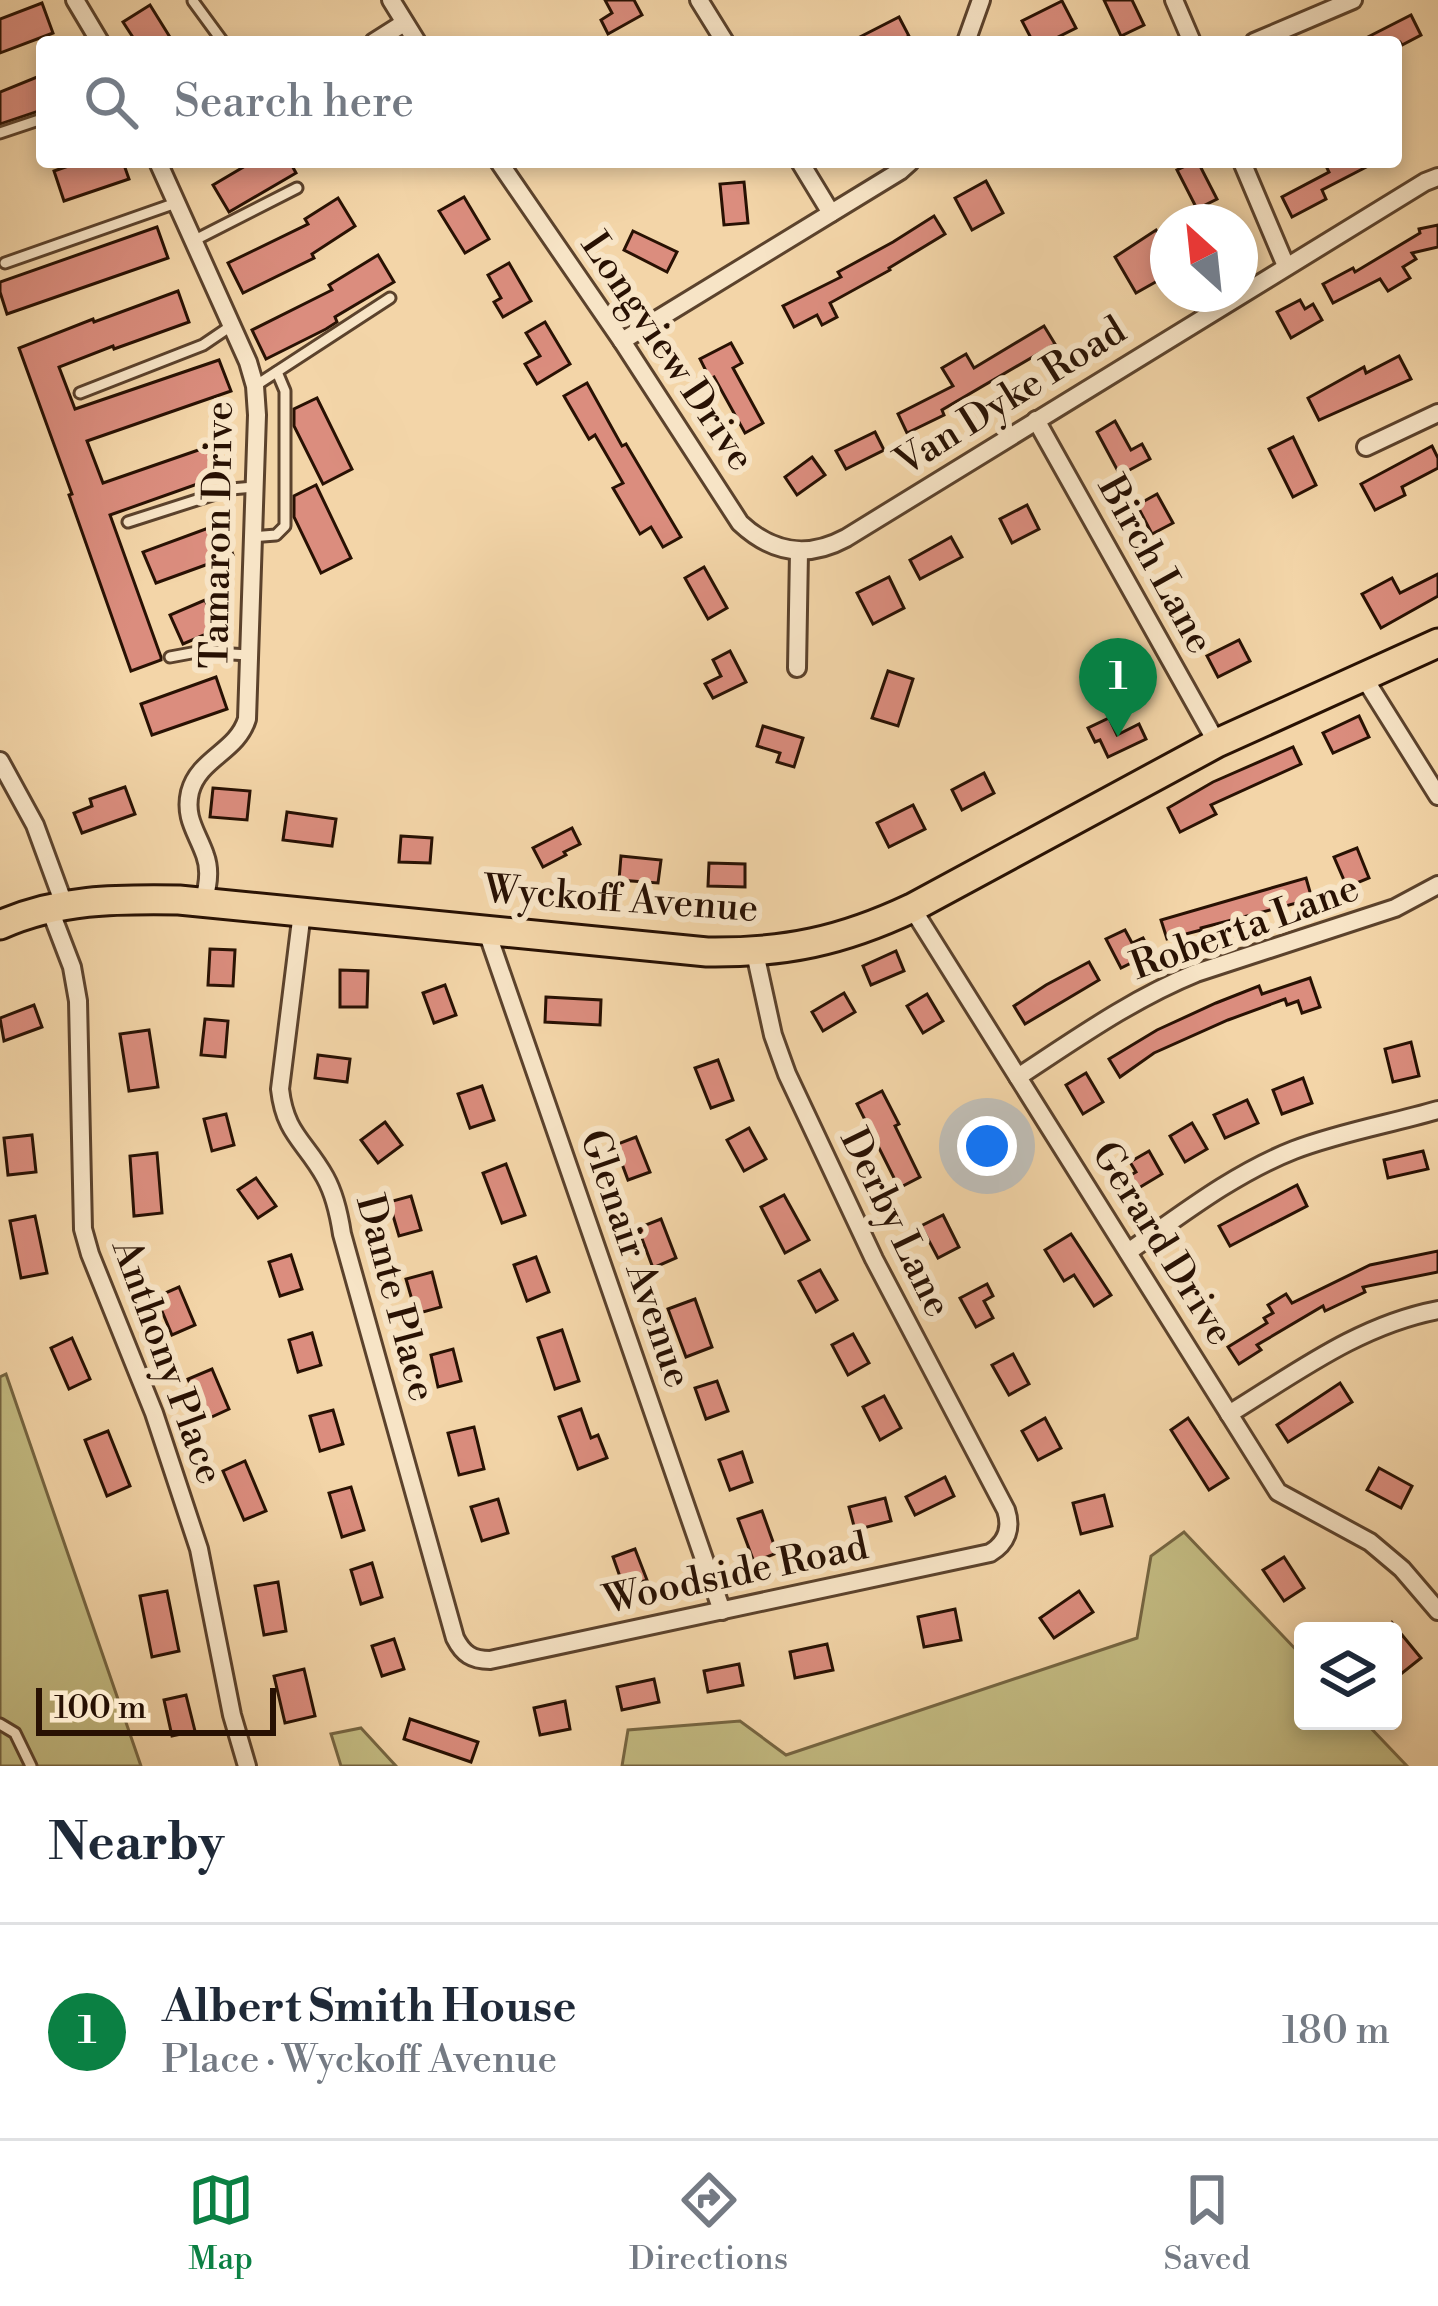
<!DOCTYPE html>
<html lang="en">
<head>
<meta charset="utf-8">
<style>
  body { margin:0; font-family:"Libre Bodoni",serif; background:#f6f6f7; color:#1f2937 }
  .controls { position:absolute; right:36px; bottom:36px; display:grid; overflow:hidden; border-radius:12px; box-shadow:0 6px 18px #0003 }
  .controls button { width:108px; height:108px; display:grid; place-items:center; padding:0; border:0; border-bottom:3px solid #e0e1e3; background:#fff; color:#1f2937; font:60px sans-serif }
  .compass { position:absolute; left:1150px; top:204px; width:108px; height:108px; border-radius:50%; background:#fff; box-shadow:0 6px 18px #0003; rotate:333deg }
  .scale { position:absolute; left:36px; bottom:30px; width:240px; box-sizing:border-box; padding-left:12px; border:6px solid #281103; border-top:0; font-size:33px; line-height:42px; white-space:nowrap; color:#281103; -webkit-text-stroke:9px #f7e4c6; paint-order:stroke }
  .you { position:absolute; left:987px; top:1146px; width:42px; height:42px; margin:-30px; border:9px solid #fff; border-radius:50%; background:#1a73e8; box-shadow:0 0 0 18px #1a73e833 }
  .badge { display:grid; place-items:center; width:78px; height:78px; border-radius:50%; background:#0b8043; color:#fff; font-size:39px; font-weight:700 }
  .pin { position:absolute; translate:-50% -99px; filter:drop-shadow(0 3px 6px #0008) }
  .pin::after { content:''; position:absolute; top:63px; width:42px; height:36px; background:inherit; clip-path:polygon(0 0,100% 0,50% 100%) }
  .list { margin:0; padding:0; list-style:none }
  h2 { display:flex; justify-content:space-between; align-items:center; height:156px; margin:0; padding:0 48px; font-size:51px }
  h2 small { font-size:39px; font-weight:400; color:#747a83 }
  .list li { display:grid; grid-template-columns:78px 1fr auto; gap:36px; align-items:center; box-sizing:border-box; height:216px; padding:0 48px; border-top:3px solid #e0e1e3 }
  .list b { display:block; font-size:45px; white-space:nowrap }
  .list p { margin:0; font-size:39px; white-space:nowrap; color:#747a83 }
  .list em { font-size:39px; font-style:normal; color:#747a83 }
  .icon { flex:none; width:66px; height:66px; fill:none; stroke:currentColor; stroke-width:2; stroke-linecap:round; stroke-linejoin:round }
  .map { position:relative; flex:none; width:1438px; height:1766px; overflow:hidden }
  .search { position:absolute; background:#fff; box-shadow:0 6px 18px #0003; left:36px; right:36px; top:36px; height:132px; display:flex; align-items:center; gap:30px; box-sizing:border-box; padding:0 42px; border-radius:12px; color:#747a83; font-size:45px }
  .sheet { height:372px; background:#fff }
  nav { display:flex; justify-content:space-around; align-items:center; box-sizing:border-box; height:168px; border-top:3px solid #e0e1e3; background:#fff; font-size:33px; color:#747a83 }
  nav a { display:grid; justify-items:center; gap:6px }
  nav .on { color:#0b8043 }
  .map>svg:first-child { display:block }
</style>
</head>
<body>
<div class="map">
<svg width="1438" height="1766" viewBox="0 0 1438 1766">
  <rect width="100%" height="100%" fill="#f3d5a8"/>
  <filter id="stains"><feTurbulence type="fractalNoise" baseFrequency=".00167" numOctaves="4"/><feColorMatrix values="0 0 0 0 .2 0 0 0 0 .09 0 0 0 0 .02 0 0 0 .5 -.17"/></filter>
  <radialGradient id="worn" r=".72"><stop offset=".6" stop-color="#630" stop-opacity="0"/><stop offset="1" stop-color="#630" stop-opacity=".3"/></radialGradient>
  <g fill="#c3bb82" stroke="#766642" stroke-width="3">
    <polygon points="6,1374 141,1766 0,1766 0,1377"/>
    <polygon points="1184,1532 1303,1657 1303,1721 1364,1721 1407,1766 622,1766 628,1730 740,1721 786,1755 1137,1638 1151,1556"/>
    <polygon points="361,1728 396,1766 341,1766 331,1734"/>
  </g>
  <g fill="#db8d7e" stroke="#281103" stroke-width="3">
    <polygon points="605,0 634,0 642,15 608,34 601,20 612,13"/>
    <polygon points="1104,0 1132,0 1144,25 1121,36"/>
    <polygon points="1062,1 1076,28 1048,42 1033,42 1022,21"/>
    <polygon points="42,3 53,33 0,53 0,19"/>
    <polygon points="150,5 173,42 136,42 123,22"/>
    <polygon points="1411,15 1421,35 1402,45 1400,42 1358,42"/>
    <polygon points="899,17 909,36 897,42 850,42"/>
    <polygon points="42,75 42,110 0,124 0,92"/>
    <polygon points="80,162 123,162 129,179 64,201 54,171"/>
    <polygon points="252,162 290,162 296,173 229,212 213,185"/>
    <polygon points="1194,162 1198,162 1217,199 1197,209 1177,170"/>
    <polygon points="1324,162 1376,162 1322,190 1326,199 1292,217 1282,197 1329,172"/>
    <polygon points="986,181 1003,213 972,230 955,198"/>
    <polygon points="744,182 748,223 724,225 720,184"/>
    <polygon points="464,197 489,239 465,253 439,211"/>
    <polygon points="338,198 355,226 312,254 314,258 243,293 228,263 308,224 305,219"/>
    <polygon points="934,216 945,234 889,268 890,270 830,303 837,317 822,325 817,315 794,327 783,306 841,277 838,272 893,242"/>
    <polygon points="1438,225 1438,247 1412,253 1416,259 1403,267 1410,278 1388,291 1380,279 1333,303 1323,284 1353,268 1355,272 1420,233 1419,229"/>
    <polygon points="157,227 168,258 7,314 0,292 0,282"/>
    <polygon points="1156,230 1168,250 1158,257 1168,275 1136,293 1115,257"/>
    <polygon points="633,231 677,252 667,272 624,250"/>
    <polygon points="378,255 394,282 335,317 337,322 326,329 266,359 252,330 332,290 329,285"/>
    <polygon points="509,263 531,301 503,317 494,302 501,298 488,275"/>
    <polygon points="178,291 189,322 114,349 113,346 59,367 75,409 219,360 231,391 87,441 103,483 210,446 220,476 110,515 161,657 161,660 131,671 69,495 72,494 19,348 93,319 94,322"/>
    <polygon points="1300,300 1305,309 1313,304 1322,320 1291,338 1277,312"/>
    <polygon points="545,322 570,364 537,384 525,364 540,356 526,333"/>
    <polygon points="1044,326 1055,344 942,410 944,415 907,433 898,414 953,386 942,368 966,354 974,368"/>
    <polygon points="731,343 742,363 733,368 763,423 745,433 714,377 710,379 700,359"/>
    <polygon points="1399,356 1411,379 1319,420 1308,398 1364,367 1366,373"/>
    <polygon points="587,383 622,446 626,444 681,537 663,547 651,527 640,534 613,488 623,483 595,435 589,439 564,396"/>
    <polygon points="317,398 352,469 323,484 294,426 294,409"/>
    <polygon points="1115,421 1131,450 1142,444 1150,459 1120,475 1097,432"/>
    <polygon points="875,432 884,450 846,469 836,451"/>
    <polygon points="1293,437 1316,485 1293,497 1269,449"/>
    <polygon points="1432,446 1438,458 1438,468 1402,487 1405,495 1375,510 1361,484"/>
    <polygon points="812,457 825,475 797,495 785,477"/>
    <polygon points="316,485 351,558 321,573 294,517 294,496"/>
    <polygon points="1157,494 1173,523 1152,534 1137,505"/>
    <polygon points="1027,505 1039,529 1012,543 1000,519"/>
    <polygon points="222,523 233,555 156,583 143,552"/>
    <polygon points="951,537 962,557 920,579 910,560"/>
    <polygon points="704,567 727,608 708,619 685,578"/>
    <polygon points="1438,574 1438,596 1381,628 1362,594 1392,578 1400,593"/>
    <polygon points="889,577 904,608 873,624 857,593"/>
    <polygon points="205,600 218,629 183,644 170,615"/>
    <polygon points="1239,640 1250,661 1218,677 1207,656"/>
    <polygon points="730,651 746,682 713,698 705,684 721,676 713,660"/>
    <polygon points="888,671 913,679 898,726 872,718"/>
    <polygon points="216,677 227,709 152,735 141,704"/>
    <polygon points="1359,716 1369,737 1333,753 1323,733"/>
    <polygon points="1109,718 1117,735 1139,724 1146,739 1108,757 1100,740 1095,742 1088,728"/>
    <polygon points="763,726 803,738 794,767 777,762 780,753 757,746"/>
    <polygon points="1293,747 1301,764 1211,805 1216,814 1180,832 1168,808 1213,782"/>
    <polygon points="984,773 994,793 962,810 952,790"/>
    <polygon points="125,787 135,814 82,833 74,813 92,806 90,799"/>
    <polygon points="213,788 250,791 247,820 210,817"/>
    <polygon points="913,805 925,829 889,847 877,823"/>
    <polygon points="287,812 336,819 332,846 283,840"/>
    <polygon points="572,828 580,844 564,852 566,855 543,867 533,848"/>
    <polygon points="401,836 432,838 430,863 399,862"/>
    <polygon points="1357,848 1369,878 1347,887 1334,857"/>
    <polygon points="621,856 661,860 658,883 619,880"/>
    <polygon points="709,863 745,864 745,887 708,886"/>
    <polygon points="1306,878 1312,899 1201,928 1201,930 1167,939 1161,920"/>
    <polygon points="1125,930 1132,943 1143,938 1151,953 1121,968 1106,939"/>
    <polygon points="210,949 235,950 233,986 208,985"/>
    <polygon points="896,951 904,971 871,985 863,966"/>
    <polygon points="1089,962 1099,980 1025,1024 1014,1006 1046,985"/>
    <polygon points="340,970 368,971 367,1007 340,1007"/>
    <polygon points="1310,978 1320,1007 1302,1013 1298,1001 1287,1005 1285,999 1228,1020 1154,1053 1120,1077 1109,1059 1157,1030 1216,1003 1259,986 1262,994"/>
    <polygon points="445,985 456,1015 434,1023 423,993"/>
    <polygon points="844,993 855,1012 823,1031 812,1012"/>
    <polygon points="927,994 943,1021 923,1033 907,1006"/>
    <polygon points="546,997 601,1000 600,1025 545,1022"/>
    <polygon points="34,1005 42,1027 4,1041 0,1018"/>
    <polygon points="205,1019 228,1021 225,1057 201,1055"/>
    <polygon points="149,1030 158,1087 129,1091 120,1034"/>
    <polygon points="1411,1042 1419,1076 1393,1082 1385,1049"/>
    <polygon points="318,1055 350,1059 347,1082 315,1078"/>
    <polygon points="718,1060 733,1100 711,1108 695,1068"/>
    <polygon points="1086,1073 1103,1102 1083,1114 1066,1085"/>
    <polygon points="1303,1078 1312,1103 1282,1114 1273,1090"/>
    <polygon points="482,1086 494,1120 470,1128 458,1094"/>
    <polygon points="882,1091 899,1124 895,1126 920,1177 899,1188 857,1104"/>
    <polygon points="1247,1100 1258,1123 1225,1138 1214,1115"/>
    <polygon points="226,1114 234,1145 212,1151 204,1119"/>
    <polygon points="385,1122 402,1145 378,1163 361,1140"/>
    <polygon points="1192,1123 1207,1149 1185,1162 1170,1136"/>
    <polygon points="749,1128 766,1159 744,1171 727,1140"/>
    <polygon points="32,1135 36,1172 8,1175 4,1138"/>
    <polygon points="636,1137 650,1172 628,1180 615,1145"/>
    <polygon points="1149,1151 1162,1174 1132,1192 1124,1179 1136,1172 1130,1162"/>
    <polygon points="1423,1151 1428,1169 1388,1178 1384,1160"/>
    <polygon points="157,1153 162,1213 134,1216 130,1156"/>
    <polygon points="506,1164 525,1215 502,1223 483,1173"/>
    <polygon points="256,1178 276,1206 258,1218 238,1190"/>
    <polygon points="1297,1185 1307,1206 1230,1246 1219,1226"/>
    <polygon points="784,1195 809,1240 785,1253 761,1207"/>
    <polygon points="411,1196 421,1230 399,1236 389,1202"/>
    <polygon points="943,1215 959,1247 938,1258 921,1226"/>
    <polygon points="35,1216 47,1273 21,1278 10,1221"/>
    <polygon points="661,1219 676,1258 653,1268 638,1228"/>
    <polygon points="1071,1234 1111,1295 1094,1306 1074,1275 1064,1281 1045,1250"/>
    <polygon points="1438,1251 1438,1272 1363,1287 1365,1292 1325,1311 1323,1306 1257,1345 1261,1350 1239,1364 1228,1347 1267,1323 1264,1318 1273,1313 1268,1305 1286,1294 1292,1303 1370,1265"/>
    <polygon points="291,1255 302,1289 280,1296 269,1262"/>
    <polygon points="536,1257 549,1292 527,1301 514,1265"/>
    <polygon points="820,1270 837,1300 816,1312 799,1281"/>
    <polygon points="432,1272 441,1307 416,1314 406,1279"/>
    <polygon points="987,1284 993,1296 984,1301 993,1318 976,1327 960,1298"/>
    <polygon points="179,1287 195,1325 172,1335 156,1297"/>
    <polygon points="695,1299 712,1347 686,1357 668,1309"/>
    <polygon points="562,1330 579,1381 555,1389 538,1338"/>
    <polygon points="312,1333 321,1365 298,1372 289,1340"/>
    <polygon points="853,1334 869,1363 848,1375 832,1345"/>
    <polygon points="72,1338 90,1379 69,1389 51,1348"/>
    <polygon points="453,1349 461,1381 438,1387 431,1355"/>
    <polygon points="1013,1354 1029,1384 1009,1395 992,1365"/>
    <polygon points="212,1369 229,1409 205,1420 188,1379"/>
    <polygon points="717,1381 728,1411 706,1419 695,1388"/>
    <polygon points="1340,1383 1352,1402 1288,1442 1277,1425"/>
    <polygon points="884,1396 901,1428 880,1440 863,1407"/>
    <polygon points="581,1409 591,1438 598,1435 607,1458 578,1469 559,1417"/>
    <polygon points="333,1410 343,1444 320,1451 310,1416"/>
    <polygon points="1045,1418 1061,1448 1038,1460 1022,1431"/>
    <polygon points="1188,1418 1228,1478 1209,1490 1171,1430"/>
    <polygon points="474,1427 484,1469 459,1475 448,1433"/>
    <polygon points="108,1431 130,1486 107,1496 85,1440"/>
    <polygon points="742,1452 752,1482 730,1490 719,1460"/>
    <polygon points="245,1461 266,1511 244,1520 223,1471"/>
    <polygon points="1379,1468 1412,1486 1401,1508 1367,1490"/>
    <polygon points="945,1477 954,1496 915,1515 906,1497"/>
    <polygon points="351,1487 364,1530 342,1537 329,1493"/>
    <polygon points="1104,1495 1112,1526 1081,1534 1073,1503"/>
    <polygon points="885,1498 891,1521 855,1530 849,1507"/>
    <polygon points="498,1499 508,1533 482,1541 471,1507"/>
    <polygon points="762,1511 777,1553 754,1562 738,1519"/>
    <polygon points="635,1549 647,1580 624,1588 613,1557"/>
    <polygon points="1284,1557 1304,1588 1284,1601 1263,1570"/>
    <polygon points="372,1563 382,1597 361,1604 351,1570"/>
    <polygon points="278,1582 286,1631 264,1635 255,1586"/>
    <polygon points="167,1591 179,1651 152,1657 140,1596"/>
    <polygon points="1079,1591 1093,1612 1054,1638 1040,1618"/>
    <polygon points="955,1609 961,1640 924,1647 918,1617"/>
    <polygon points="1393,1624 1421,1658 1401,1674 1393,1664"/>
    <polygon points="394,1639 404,1669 382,1676 372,1646"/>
    <polygon points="827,1644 833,1670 795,1678 790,1652"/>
    <polygon points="739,1664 743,1685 708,1692 704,1671"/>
    <polygon points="304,1669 315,1716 285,1723 274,1676"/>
    <polygon points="654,1679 659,1702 622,1710 617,1687"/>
    <polygon points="186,1695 195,1731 172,1736 164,1700"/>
    <polygon points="565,1701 570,1729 540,1735 534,1708"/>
    <polygon points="410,1719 478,1742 471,1762 404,1739"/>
  </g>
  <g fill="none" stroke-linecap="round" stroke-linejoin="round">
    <defs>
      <g id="lane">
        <polyline points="193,1 223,42"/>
        <polyline points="0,133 42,119"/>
        <polyline points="193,241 297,188"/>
        <polyline points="5,263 176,203"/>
        <polyline points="255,386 390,298"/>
        <polyline points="80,393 203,345 231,326"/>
        <polyline points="128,522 231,489 254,487"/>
        <polyline points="252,537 276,535 285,526 285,391 277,372"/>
        <polyline points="170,657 197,652 249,655"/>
        <polyline points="0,1724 15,1733 31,1766"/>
      </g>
      <g id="street">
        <polyline points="75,0 100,42"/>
        <polyline points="391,0 417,42"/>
        <polyline points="699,0 725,42"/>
        <polyline points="1174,0 1192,42"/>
        <polyline points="374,42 404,23"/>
        <polyline points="966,42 981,0"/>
        <polyline points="1254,42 1353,0"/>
        <path d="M 158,162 L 248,362 L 255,386 L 257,415 L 247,719 C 237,752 199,758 190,792 C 184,818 197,832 205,855 C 211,871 208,887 203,902"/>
        <path d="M 499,162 L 622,341 L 740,523 C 772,553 807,559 846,538 L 1425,182 L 1438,177"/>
        <polyline points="800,162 831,213"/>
        <polyline points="1242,162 1286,266"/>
        <polyline points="622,341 900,171 910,162"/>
        <polyline points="1036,420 1217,743"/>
        <polyline points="1366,447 1438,413"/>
        <polyline points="797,668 799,552"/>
        <polyline points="1363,676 1438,796"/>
        <polyline points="0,761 35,825 64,904"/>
        <polyline points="49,907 72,967 78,1001 83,1229 90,1254 154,1413 199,1549 232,1715 247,1766"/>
        <polyline points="912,908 1278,1492 1370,1542 1402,1569 1438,1611"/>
        <path d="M 302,912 L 280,1089 C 285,1134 305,1141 325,1177 C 335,1195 339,1214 342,1234 L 455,1638 C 463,1654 472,1660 490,1660 L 990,1553 C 1007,1543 1012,1528 1006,1510 L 874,1259 L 787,1074 L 773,1035 L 755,953"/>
        <polyline points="486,929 722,1611"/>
        <path d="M 1018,1077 C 1076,1039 1132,999 1196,973 L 1395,908 L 1438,885"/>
        <path d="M 1128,1252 C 1181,1215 1233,1174 1294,1150 C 1341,1132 1390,1124 1438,1110"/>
        <path d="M 1229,1414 C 1296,1373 1359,1325 1438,1310"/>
      </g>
      <path id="primary" d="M 0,925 C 58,899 116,899 179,900 L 707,952 C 785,953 842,941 912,908 L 1217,743 L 1438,643"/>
    </defs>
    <use href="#lane" stroke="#5b422c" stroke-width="15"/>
    <use href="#street" stroke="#5b422c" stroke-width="22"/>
    <use href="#primary" stroke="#281103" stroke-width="33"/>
    <use href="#lane" stroke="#f7e4c6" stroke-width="9"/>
    <use href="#street" stroke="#f7e4c6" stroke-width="16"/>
    <use href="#primary" stroke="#f3d5a8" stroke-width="27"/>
  </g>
  <g text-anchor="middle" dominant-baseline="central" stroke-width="12" stroke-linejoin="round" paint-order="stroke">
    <g font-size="39" fill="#281103" stroke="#f7e4c6">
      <text transform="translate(667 352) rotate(56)">Longview Drive</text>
      <text transform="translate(1011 397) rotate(-32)">Van Dyke Road</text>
      <text transform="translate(218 535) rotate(-89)">Tamaron Drive</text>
      <text transform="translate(1155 565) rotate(61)">Birch Lane</text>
      <text transform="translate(621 900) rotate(4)">Wyckoff Avenue</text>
      <text transform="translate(1245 928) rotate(-20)">Roberta Lane</text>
      <text transform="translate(895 1223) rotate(64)">Derby Lane</text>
      <text transform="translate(1162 1244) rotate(58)">Gerard Drive</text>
      <text transform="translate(635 1259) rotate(71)">Glenair Avenue</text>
      <text transform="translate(395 1298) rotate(75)">Dante Place</text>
      <text transform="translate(167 1362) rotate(70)">Anthony Place</text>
      <text transform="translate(736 1574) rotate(-12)">Woodside Road</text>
    </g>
  </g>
  <rect width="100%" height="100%" filter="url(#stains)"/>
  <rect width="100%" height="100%" fill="url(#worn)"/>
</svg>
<div class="controls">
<button><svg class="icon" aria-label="layers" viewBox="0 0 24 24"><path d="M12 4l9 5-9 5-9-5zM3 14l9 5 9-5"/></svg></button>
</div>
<svg class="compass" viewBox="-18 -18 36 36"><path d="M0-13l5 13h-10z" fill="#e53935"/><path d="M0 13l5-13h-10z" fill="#747a83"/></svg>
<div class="scale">100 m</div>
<div class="you"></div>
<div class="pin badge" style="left:1118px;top:737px">1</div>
<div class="search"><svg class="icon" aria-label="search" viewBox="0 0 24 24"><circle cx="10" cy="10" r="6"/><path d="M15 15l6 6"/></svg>Search here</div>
</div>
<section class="sheet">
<h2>Nearby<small></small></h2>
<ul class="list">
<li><span class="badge">1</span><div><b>Albert Smith House</b><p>Place · Wyckoff Avenue</p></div><em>180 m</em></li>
</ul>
</section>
<nav>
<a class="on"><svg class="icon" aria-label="map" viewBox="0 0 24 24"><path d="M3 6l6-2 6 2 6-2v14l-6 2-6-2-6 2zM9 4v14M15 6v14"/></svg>Map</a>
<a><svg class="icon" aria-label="directions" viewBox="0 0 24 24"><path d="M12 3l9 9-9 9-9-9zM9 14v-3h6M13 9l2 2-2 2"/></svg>Directions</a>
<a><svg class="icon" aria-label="saved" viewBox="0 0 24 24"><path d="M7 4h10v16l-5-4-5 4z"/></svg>Saved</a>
</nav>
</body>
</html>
